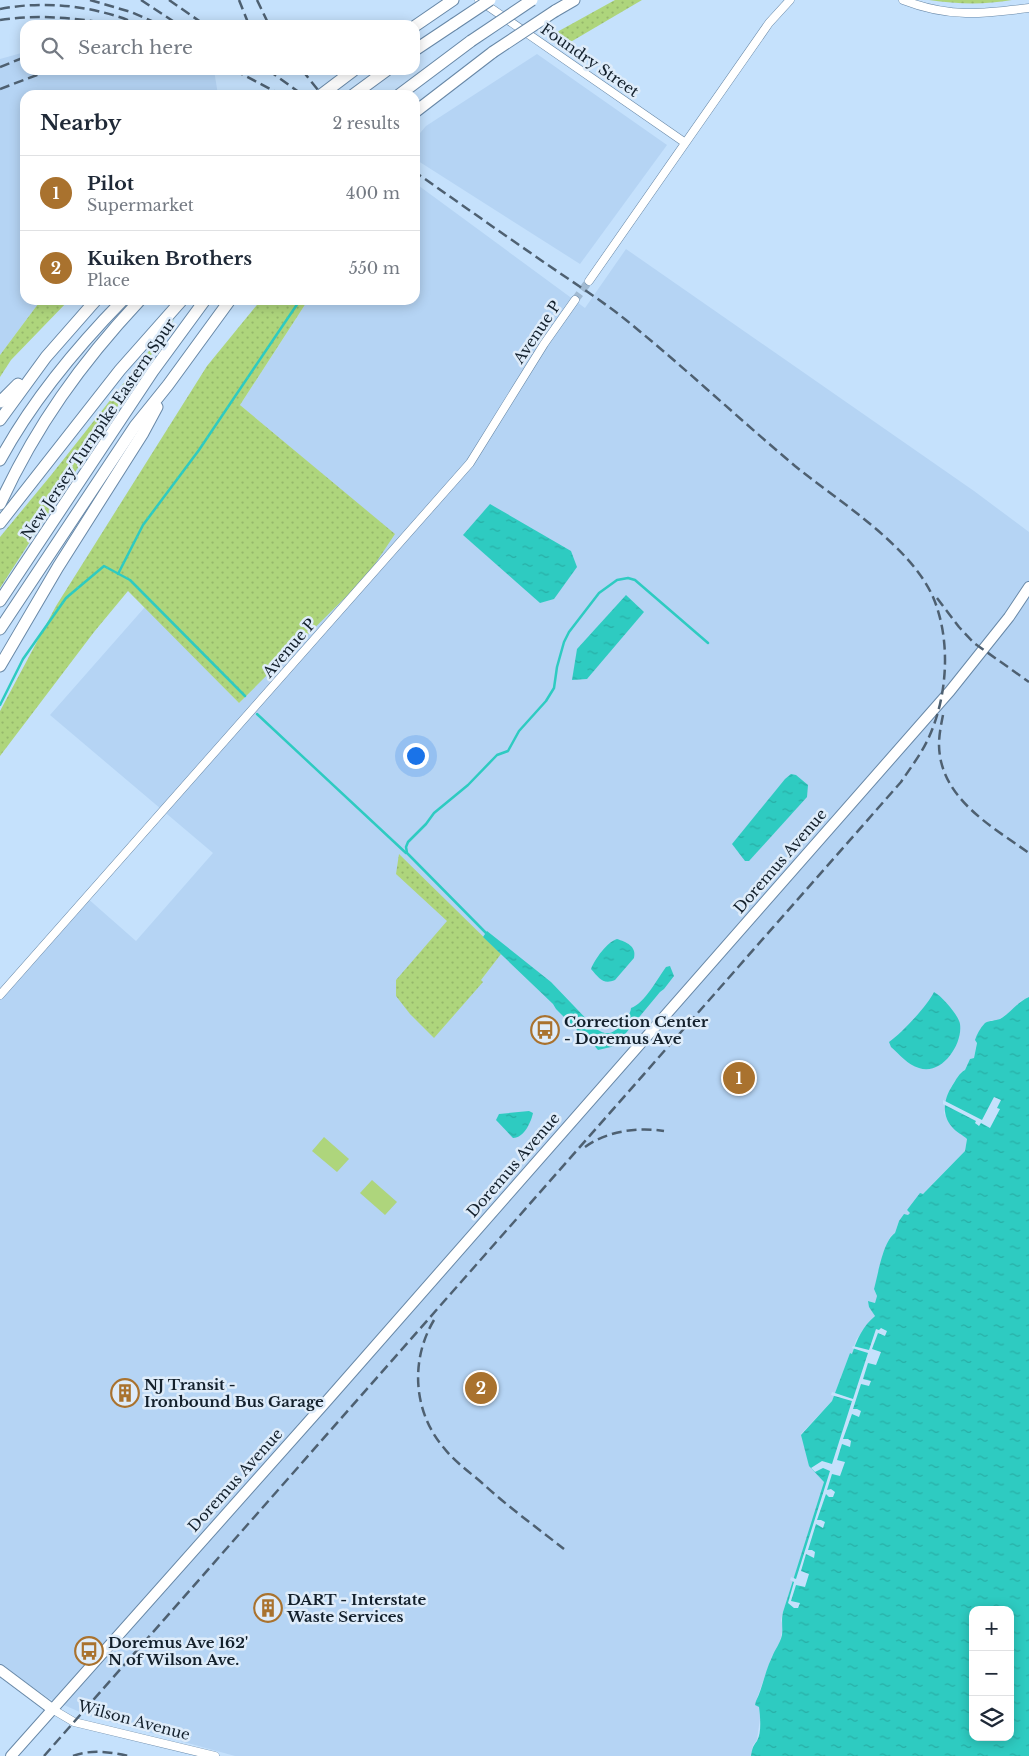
<!DOCTYPE html>
<html lang="en">
<head>
<meta charset="utf-8">
<style>
  body { margin:0; font-family:"Libre Baskerville",serif; background:#f2f2f3; color:#1f2937 }
  .controls { position:absolute; right:15px; bottom:15px; display:grid; overflow:hidden; border-radius:10px; box-shadow:0 2px 12px #0003 }
  .controls button { width:45px; height:45px; display:grid; place-items:center; padding:0; border:0; border-bottom:1px solid #e0e1e3; background:#fff; color:#1f2937; font:25px sans-serif }
  .you { position:absolute; left:415px; top:755px; width:18px; height:18px; margin:-12px; border:4px solid #fff; border-radius:50%; background:#1a73e8; box-shadow:0 0 0 8px #1a73e833 }
  .badge { display:grid; place-items:center; width:32px; height:32px; border-radius:50%; background:#a9722e; color:#fff; font-size:16px; font-weight:700 }
  .pin { position:absolute; translate:-50% -50%; border:2px solid #fff; box-shadow:0 1px 5px #0006 }
  .list { margin:0; padding:0; list-style:none }
  h2 { display:flex; justify-content:space-between; align-items:center; height:65px; margin:0; padding:0 20px; font-size:21px }
  h2 small { font-size:16px; font-weight:400; color:#747a83 }
  .list li { display:grid; grid-template-columns:32px 1fr auto; gap:15px; align-items:center; box-sizing:border-box; height:75px; padding:0 20px; border-top:1px solid #e0e1e3 }
  .list b { display:block; font-size:19px; white-space:nowrap }
  .list p { margin:0; font-size:16px; white-space:nowrap; color:#747a83 }
  .list em { font-size:16px; font-style:normal; color:#747a83 }
  .icon { flex:none; width:28px; height:28px; fill:none; stroke:currentColor; stroke-width:2; stroke-linecap:round; stroke-linejoin:round }
  .map { position:relative; flex:none; width:1029px; height:1756px; overflow:hidden }
  .search { position:absolute; background:#fff; box-shadow:0 2px 12px #0003; left:20px; top:20px; width:400px; height:55px; display:flex; align-items:center; gap:12px; box-sizing:border-box; padding:0 18px; border-radius:15px; color:#747a83; font-size:19px }
  .panel { position:absolute; background:#fff; box-shadow:0 2px 12px #0003; left:20px; top:90px; width:400px; height:215px; border-radius:15px }
  .map>svg:first-child { display:block }
</style>
</head>
<body>
<div class="map">
<svg width="1029" height="1756" viewBox="0 0 1029 1756">
  <defs>
    <pattern id="green-dots" width="8" height="8" patternUnits="userSpaceOnUse" patternTransform="scale(1.25)"><rect width="8" height="8" fill="#aed57c"/><path d="M2 2h.1M6 6h.1" fill="none" stroke="#95b76b" stroke-width="1.8" stroke-linecap="round"/></pattern>
    <pattern id="water-ripples" width="26" height="14" patternUnits="userSpaceOnUse" patternTransform="scale(1.25)"><rect width="26" height="14" fill="#2ecbc1"/><path d="M2 4q2-2 4 0t4 0M15 11q2-2 4 0t4 0" fill="none" stroke="#28aea6"/></pattern>
  </defs>
  <rect width="100%" height="100%" fill="#c5e1fc"/>
  <g fill="#b5d4f4">
    <polygon points="25,52 25,70 214,70 218,95 25,95 25,300 41,300 0,355 0,59"/>
    <polygon points="537,54 667,145 580,264 415,159 415,139 426,126"/>
    <polygon points="415,183 585,308 626,249 974,491 1029,532 1029,997 1021,1001 1010,1012 998,1020 991,1020 977,1042 974,1058 970,1059 965,1070 961,1072 951,1087 944,1113 951,1126 967,1139 965,1151 911,1206 907,1210 910,1213 908,1215 899,1221 895,1233 890,1237 886,1247 874,1289 877,1296 875,1303 869,1301 869,1307 875,1315 856,1340 852,1354 850,1353 832,1401 801,1434 825,1482 783,1612 781,1620 783,1626 781,1637 778,1648 772,1656 756,1701 759,1707 760,1718 757,1740 753,1745 751,1756 235,1756 89,1716 48,1698 0,1664 0,994 86,897 136,941 213,853 50,715 145,607 239,703 394,534 240,405 308,300 415,300"/>
  </g>
  <g fill="url(#green-dots)">
    <polygon points="615,0 642,0 562,47 548,37"/>
    <path d="M 929,0 L 1012,0 C 983,5 958,4 929,0 Z"/>
    <polygon points="41,300 69,300 11,360 0,377 0,355"/>
    <polygon points="261,300 308,300 240,405 395,534 367,576 239,703 128,591 94,632 0,756 0,711 56,606 207,366"/>
    <polygon points="175,318 0,588 0,537 52,474"/>
    <polygon points="399,854 501,954 481,980 483,982 434,1038 410,1014 396,996 396,980 447,921 396,874"/>
  </g>
  <g fill="#aed57c">
    <polygon points="324,1137 349,1159 337,1172 312,1151"/>
    <polygon points="372,1180 397,1202 385,1215 360,1193"/>
  </g>
  <g fill="url(#water-ripples)" fill-rule="evenodd">
    <polygon points="490,504 571,551 577,567 554,599 540,603 463,535"/>
    <polygon points="626,595 644,612 587,679 572,680 577,649"/>
    <polygon points="791,774 796,775 808,785 807,797 749,861 745,861 732,844 785,779"/>
    <path d="M 487,931 L 551,982 L 596,1029 C 609,1037 614,1033 623,1022 C 627,1017 631,1013 631,1008 C 644,1004 658,978 666,967 L 670,966 L 674,976 L 664,989 L 660,992 L 621,1039 L 611,1047 L 598,1050 L 585,1035 L 582,1033 L 576,1035 L 577,1030 L 556,1009 L 553,1004 L 483,937 Z"/>
    <path d="M 617,939 C 626,942 637,946 634,958 L 615,980 C 603,985 599,978 591,969 C 595,959 607,942 617,939 Z"/>
    <path d="M 934,992 C 942,996 959,1016 960,1024 C 963,1045 941,1076 919,1068 C 908,1065 899,1054 891,1047 L 889,1042 C 901,1034 928,1005 934,992 Z"/>
    <path d="M 1029,997 L 1029,1756 L 751,1756 C 752,1749 753,1746 757,1741 C 762,1732 760,1716 759,1707 L 755,1705 L 756,1701 C 763,1687 765,1671 772,1657 C 775,1649 780,1644 782,1635 C 783,1627 781,1621 783,1612 L 824,1482 L 809,1466 L 801,1435 L 832,1401 L 850,1353 L 852,1354 C 857,1339 863,1326 875,1316 L 869,1307 L 868,1301 L 875,1303 L 877,1296 L 874,1289 C 878,1275 883,1241 895,1233 L 899,1221 L 904,1214 L 908,1215 L 910,1213 L 907,1210 L 920,1193 L 923,1194 L 965,1151 L 967,1139 C 963,1135 956,1132 952,1127 C 941,1114 944,1099 952,1086 C 956,1080 959,1073 965,1070 L 970,1059 L 974,1058 L 977,1043 L 975,1040 C 977,1034 980,1028 985,1023 C 990,1020 995,1021 1000,1019 C 1011,1013 1017,1002 1029,997 ZM 973,1610 L 1010,1610 L 1010,1737 L 973,1737 Z"/>
    <path d="M 529,1111 L 533,1113 C 531,1122 524,1138 513,1138 L 496,1120 L 499,1114 Z"/>
  </g>
  <g fill="#c5e1fc">
    <polygon points="994,1097 1001,1100 997,1108 1000,1109 990,1128 981,1123 979,1126 975,1123 976,1121 943,1104 943,1100 982,1120"/>
    <polygon points="881,1328 887,1331 885,1336 878,1333 872,1349 881,1352 876,1365 868,1363 863,1379 871,1381 869,1386 861,1384 853,1409 857,1409 861,1411 859,1417 852,1414 843,1439 848,1439 851,1441 850,1447 842,1444 837,1460 845,1462 840,1476 832,1474 827,1490 831,1489 835,1492 833,1497 829,1497 826,1494 817,1520 821,1520 825,1522 823,1528 816,1524 808,1550 812,1550 815,1552 814,1558 806,1554 801,1571 809,1574 805,1587 796,1585 791,1601 800,1603 798,1608 794,1608 788,1603 794,1582 790,1580 791,1577 796,1579 830,1471 823,1468 815,1472 811,1468 822,1461 832,1464 852,1401 831,1395 832,1392 853,1399 868,1353 852,1348 853,1346 869,1350 876,1329 879,1330"/>
  </g>
  <g fill="none" stroke-linecap="round" stroke-linejoin="round">
    <g stroke="#2ecbc1" stroke-width="2.5">
      <polyline points="118,574 143,525 199,450 300,300"/>
      <polyline points="0,705 23,659 66,598 104,566 130,580 245,696"/>
      <polyline points="257,714 406,853"/>
      <polyline points="488,935 407,853 406,847 408,842 426,824 434,813 468,785 497,755 508,751 519,731 546,701 554,688 557,667 564,642 569,632 599,593 617,580 628,578 635,580 708,643"/>
    </g>
    <polyline stroke="#a1bad2" stroke-width="8" stroke-dasharray="8 4" stroke-linecap="butt" points="575,300 589,281"/>
    <defs>
      <g id="minor">
        <polyline points="479,0 684,142"/>
        <path d="M 903,0 C 949,18 982,14 1029,8"/>
        <polyline points="589,281 769,23 790,0"/>
        <polyline points="0,995 470,463 544,344 575,300"/>
        <polyline points="52,1709 74,1722 215,1756"/>
      </g>
      <g id="major">
        <polyline points="0,1670 52,1709"/>
        <polyline points="11,1756 325,1403 950,691 1009,617 1029,587"/>
      </g>
      <g id="highway">
        <polyline points="555,11 574,0"/>
        <polyline points="415,26 453,0"/>
        <polyline points="415,50 454,24"/>
        <polyline points="353,95 387,70"/>
        <polyline points="399,95 471,41"/>
        <polyline points="415,112 493,52"/>
        <polyline points="0,402 18,384"/>
        <polyline points="0,420 46,357 96,300"/>
        <path d="M 0,460 C 32,401 76,348 123,300"/>
        <path d="M 0,504 C 36,426 81,363 140,300"/>
        <polyline points="0,523 120,370 182,300"/>
        <polyline points="0,601 153,371 205,300"/>
        <polyline points="0,629 135,426 168,385 230,300"/>
        <polyline points="0,666 58,567 143,433 157,407"/>
      </g>
    </defs>
    <use href="#minor" stroke="#6888a7" stroke-width="9"/>
    <use href="#major" stroke="#6888a7" stroke-width="12"/>
    <use href="#highway" stroke="#6888a7" stroke-width="13"/>
    <use href="#minor" stroke="#fff" stroke-width="8"/>
    <use href="#major" stroke="#fff" stroke-width="10"/>
    <use href="#highway" stroke="#fff" stroke-width="11"/>
    <g stroke="#4e6071" stroke-width="2.5" stroke-dasharray="10 5" stroke-linecap="butt">
      <polyline points="90,0 131,12 161,25"/>
      <polyline points="141,0 179,25"/>
      <polyline points="169,0 205,25"/>
      <polyline points="239,0 249,25"/>
      <polyline points="257,0 269,25"/>
      <path d="M 0,9 C 46,0 97,6 140,25"/>
      <path d="M 0,20 C 38,14 78,18 116,25"/>
      <polyline points="0,67 25,57"/>
      <polyline points="234,70 278,93"/>
      <polyline points="268,70 303,95"/>
      <polyline points="302,70 322,95"/>
      <polyline points="0,89 37,75 57,70"/>
      <polyline points="937,598 959,627 974,643 1029,682"/>
      <path d="M 943,715 C 941,725 939,735 939,745 C 940,798 991,826 1029,853"/>
      <path d="M 585,1147 C 607,1131 637,1127 664,1131"/>
      <path d="M 434,1320 C 410,1360 413,1412 444,1448 C 454,1461 468,1471 481,1482 C 507,1506 536,1527 564,1549"/>
      <path d="M 44,1756 L 901,782 C 911,767 922,753 929,737 C 948,695 951,639 933,597 C 910,545 838,501 795,466 C 738,418 684,367 626,320 C 601,300 574,283 548,265 C 503,234 459,203 415,172"/>
      <path d="M 73,1756 C 91,1749 110,1752 129,1756"/>
    </g>
    <defs>
      <g id="highway-bridge">
        <polyline points="454,24 490,0"/>
        <polyline points="471,41 532,0"/>
        <polyline points="493,52 555,11"/>
        <polyline points="321,95 354,70"/>
      </g>
    </defs>
    <use href="#highway-bridge" stroke="#6888a7" stroke-width="13" stroke-linecap="butt"/>
    <use href="#highway-bridge" stroke="#fff" stroke-width="11"/>
  </g>
  <defs>
    <symbol id="bus-ring" viewBox="-11 -11 22 22"><circle r="9.5" fill="#deecfa" stroke="#a9722e" stroke-width="1.5"/><path d="M-5-6H5V4H4V6H2V4H-2V6H-4V4H-5ZM-3.5-4V0h7V-4ZM-3.5 1.2v1.5H-2V1.2ZM2 1.2v1.5H3.5V1.2Z" fill="#a9722e"/></symbol>
    <symbol id="building-ring" viewBox="-11 -11 22 22"><circle r="9.5" fill="#deecfa" stroke="#a9722e" stroke-width="1.5"/><path d="M-4-6H4V6H1V3H-1V6H-4ZM-2.5-4.3h1.7v1.8h-1.7ZM.8-4.3h1.7v1.8H.8ZM-2.5-1h1.7V.8h-1.7ZM.8-1h1.7V.8H.8Z" fill="#a9722e"/></symbol>
  </defs>
  <g fill-rule="evenodd">
    <use href="#bus-ring" x="529" y="1014" width="32" height="32"/>
    <use href="#building-ring" x="109" y="1377" width="32" height="32"/>
    <use href="#building-ring" x="252" y="1592" width="32" height="32"/>
    <use href="#bus-ring" x="73" y="1635" width="32" height="32"/>
  </g>
  <g text-anchor="middle" dominant-baseline="central" stroke-width="5" stroke-linejoin="round" paint-order="stroke">
    <g font-size="15" fill="#13202c" stroke="#deecfa">
      <text transform="translate(590 60) rotate(35)">Foundry Street</text>
      <text transform="translate(537 332) rotate(-56)">Avenue P</text>
      <text transform="translate(98 429) rotate(-56)">New Jersey Turnpike Eastern Spur</text>
      <text transform="translate(289 648) rotate(-49)">Avenue P</text>
      <text transform="translate(780 861) rotate(-49)">Doremus Avenue</text>
      <text transform="translate(513 1165) rotate(-49)">Doremus Avenue</text>
      <text transform="translate(235 1480) rotate(-48)">Doremus Avenue</text>
      <text transform="translate(134 1720) rotate(15)">Wilson Avenue</text>
    </g>
    <g font-size="15" font-weight="bold" fill="#13202c" stroke="#deecfa" text-anchor="start">
      <text x="564" y="1021">Correction Center<tspan x="564" dy="17">- Doremus Ave</tspan></text>
      <text x="144" y="1384">NJ Transit -<tspan x="144" dy="17">Ironbound Bus Garage</tspan></text>
      <text x="287" y="1599">DART - Interstate<tspan x="287" dy="17">Waste Services</tspan></text>
      <text x="108" y="1642">Doremus Ave 162'<tspan x="108" dy="17">N of Wilson Ave.</tspan></text>
    </g>
  </g>
</svg>
<div class="controls">
<button>+</button>
<button>−</button>
<button><svg class="icon" aria-label="layers" viewBox="0 0 24 24"><path d="M12 4l9 5-9 5-9-5zM3 14l9 5 9-5"/></svg></button>
</div>
<div class="you"></div>
<div class="pin badge" style="left:739px;top:1078px">1</div>
<div class="pin badge" style="left:481px;top:1388px">2</div>
<div class="search"><svg class="icon" aria-label="search" viewBox="0 0 24 24"><circle cx="10" cy="10" r="6"/><path d="M15 15l6 6"/></svg>Search here</div>
<section class="panel">
<h2>Nearby<small>2 results</small></h2>
<ul class="list">
<li><span class="badge">1</span><div><b>Pilot</b><p>Supermarket</p></div><em>400 m</em></li>
<li><span class="badge">2</span><div><b>Kuiken Brothers</b><p>Place</p></div><em>550 m</em></li>
</ul>
</section>
</div>
</body>
</html>
